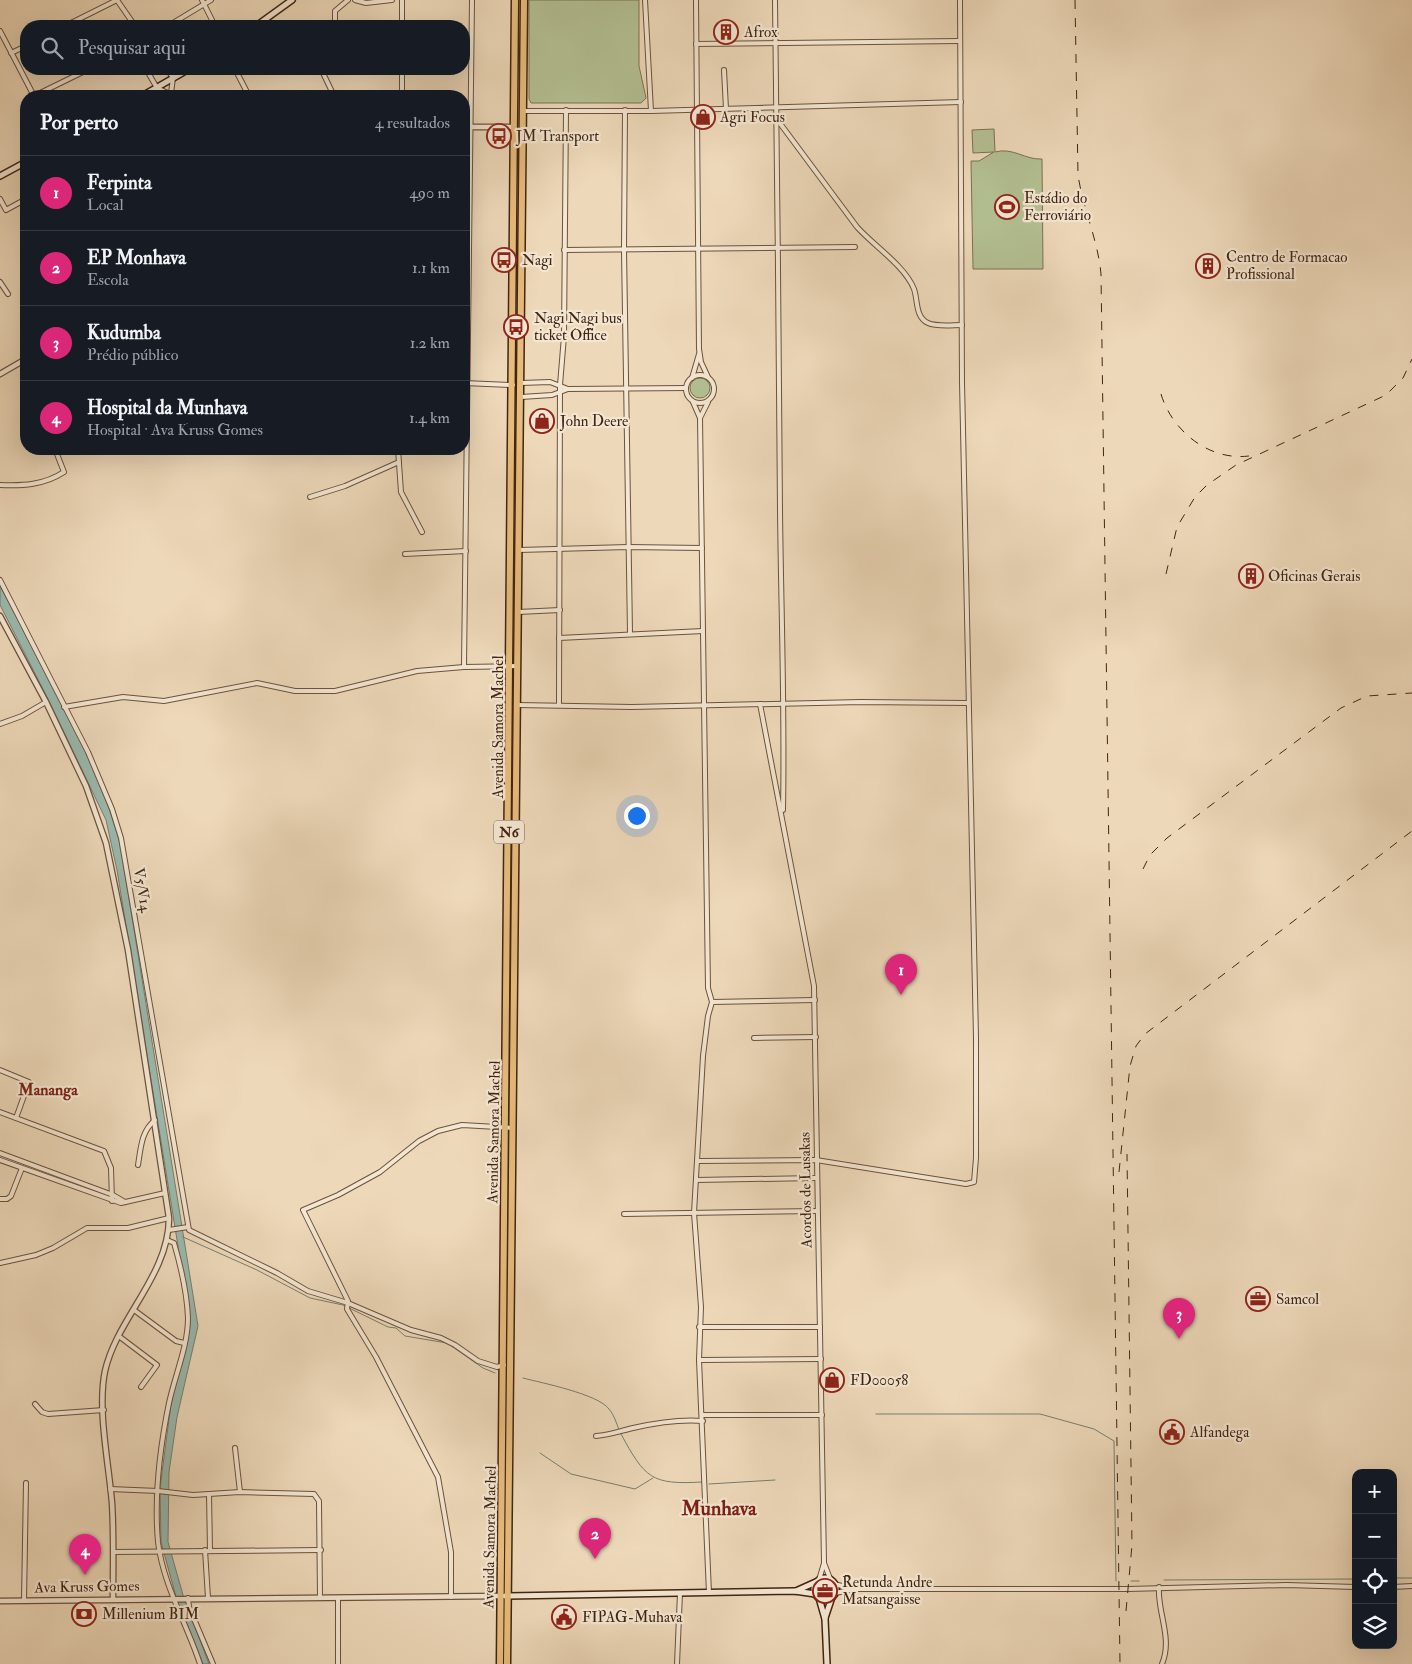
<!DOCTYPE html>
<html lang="pt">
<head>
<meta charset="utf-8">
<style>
  body { margin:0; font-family:"IM FELL Double Pica",serif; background:#242831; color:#f1f3f6 }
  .controls { position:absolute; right:15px; bottom:15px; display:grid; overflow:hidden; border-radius:10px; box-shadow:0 5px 20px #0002 }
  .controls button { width:45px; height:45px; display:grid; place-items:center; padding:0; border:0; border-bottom:1px solid #363941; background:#171b24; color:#f1f3f6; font:25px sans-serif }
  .you { position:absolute; left:636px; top:815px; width:18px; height:18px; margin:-12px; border:4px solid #fff; border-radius:50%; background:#1a73e8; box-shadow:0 0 0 8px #1a73e833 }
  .badge { display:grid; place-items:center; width:32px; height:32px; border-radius:50%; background:#db2777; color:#fff; font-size:16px; font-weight:700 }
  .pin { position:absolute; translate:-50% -41px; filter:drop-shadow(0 1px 2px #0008) }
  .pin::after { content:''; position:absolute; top:26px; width:18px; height:15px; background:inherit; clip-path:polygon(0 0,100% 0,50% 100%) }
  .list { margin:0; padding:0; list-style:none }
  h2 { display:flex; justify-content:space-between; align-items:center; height:65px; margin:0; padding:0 20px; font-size:21px }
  h2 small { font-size:16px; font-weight:400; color:#9ea1a6 }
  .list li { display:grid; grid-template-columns:32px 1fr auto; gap:15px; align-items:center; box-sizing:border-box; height:75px; padding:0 20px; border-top:1px solid #363941 }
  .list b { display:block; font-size:19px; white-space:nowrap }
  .list p { margin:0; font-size:16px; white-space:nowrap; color:#9ea1a6 }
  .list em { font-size:16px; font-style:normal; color:#9ea1a6 }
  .icon { flex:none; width:28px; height:28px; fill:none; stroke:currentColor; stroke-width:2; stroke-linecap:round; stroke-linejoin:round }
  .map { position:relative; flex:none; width:1412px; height:1664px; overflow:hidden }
  .search { position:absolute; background:#171b24; box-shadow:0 5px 20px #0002; left:20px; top:20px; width:450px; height:55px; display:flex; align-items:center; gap:12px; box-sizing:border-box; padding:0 18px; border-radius:20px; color:#9ea1a6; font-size:19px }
  .panel { position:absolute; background:#171b24; box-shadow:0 5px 20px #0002; left:20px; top:90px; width:450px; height:365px; border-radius:20px }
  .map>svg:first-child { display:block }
</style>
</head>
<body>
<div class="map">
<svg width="1412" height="1664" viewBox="0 0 1412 1664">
  <rect width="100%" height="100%" fill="#edd8b9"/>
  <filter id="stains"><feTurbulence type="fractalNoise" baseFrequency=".004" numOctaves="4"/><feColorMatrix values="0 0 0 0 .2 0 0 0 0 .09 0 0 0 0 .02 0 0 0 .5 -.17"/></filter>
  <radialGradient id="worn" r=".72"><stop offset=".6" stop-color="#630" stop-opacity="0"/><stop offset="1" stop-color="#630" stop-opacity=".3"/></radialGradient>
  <g fill="#b3c093" stroke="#7a7253">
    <polygon points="529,0 639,0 639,66 646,98 641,103 531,103 529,99"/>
    <path d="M 994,129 L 995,152 C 1013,147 1025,160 1042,159 L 1043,269 L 973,269 L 971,161 L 979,161 L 994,152 L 973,153 L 972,130 Z"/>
    <circle cx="700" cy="388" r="10"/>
  </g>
  <path fill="#99baaf" stroke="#767e71" d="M 0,586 C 43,669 94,752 120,843 L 198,1326 L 177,1417 L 169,1472 L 168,1542 L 183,1595 L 209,1664 L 203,1664 L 178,1604 L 161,1542 L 160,1488 L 171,1404 L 186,1346 L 190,1320 L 117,870 L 106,820 L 49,701 L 0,605 Z"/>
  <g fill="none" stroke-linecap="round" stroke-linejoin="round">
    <g stroke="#767e71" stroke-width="1">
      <polyline points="183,1237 257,1270 310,1298 343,1305 388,1327 396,1328 405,1336 447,1343 483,1368 495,1373"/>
      <path d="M 523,1378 C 542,1383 598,1394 609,1409 C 615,1416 617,1426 621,1434 C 645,1478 651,1485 702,1482"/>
      <polyline points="876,1414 1040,1414 1094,1429 1114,1441 1116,1581"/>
      <polyline points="540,1453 571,1474 635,1489 653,1478"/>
      <polyline points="709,1484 775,1480"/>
      <polyline points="1393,1578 1412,1578"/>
      <polyline points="1164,1580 1356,1579"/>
      <polyline points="1131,1581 1139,1581"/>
    </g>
    <defs>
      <g id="minor">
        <polyline points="117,0 135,26"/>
        <polyline points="202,0 215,26"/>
        <polyline points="355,0 366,3 392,0"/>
        <polyline points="402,0 402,26"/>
        <polyline points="645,0 651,111"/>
        <polyline points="696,0 699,349 701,362 708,377"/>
        <path d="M 775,0 C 778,170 778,339 780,509 C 781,609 785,710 783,810"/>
        <polyline points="65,26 117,0"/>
        <polyline points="168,26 211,0"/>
        <polyline points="335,26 335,11 348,0"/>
        <polyline points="0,31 34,96"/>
        <polyline points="696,44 960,41"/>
        <polyline points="11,53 26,46"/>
        <polyline points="146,69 157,88 174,96"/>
        <polyline points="167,69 173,78 171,93"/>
        <polyline points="235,69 249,96"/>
        <polyline points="324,69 323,73 334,96"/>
        <polyline points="724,70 726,109"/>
        <polyline points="34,96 89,69"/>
        <polyline points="402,96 402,69"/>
        <polyline points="625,110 624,250 630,633"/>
        <polyline points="523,111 651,111 961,102"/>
        <path d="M 776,118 L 857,227 C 873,245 905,266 914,289 C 918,300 915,317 928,323 C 937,327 952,325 962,325"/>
        <polyline points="23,164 26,170"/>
        <polyline points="0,199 6,210 26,199"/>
        <polyline points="564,250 855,247"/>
        <polyline points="0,282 8,294"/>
        <circle cx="700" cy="389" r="14"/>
        <polyline points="692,378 699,354"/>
        <polyline points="464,383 513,385"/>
        <polyline points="521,383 550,382 568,389"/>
        <polyline points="521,397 552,395 568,389 686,388"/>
        <polyline points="693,402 700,418 708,988 712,1002 708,1016 703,1056 694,1213 701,1307 699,1360 709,1593"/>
        <polyline points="700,418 708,402"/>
        <polyline points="398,449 401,492 422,532"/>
        <path d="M 0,485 C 23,486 44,485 64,472 L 55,449"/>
        <polyline points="310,497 345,486 399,462"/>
        <polyline points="519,550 628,547 702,548"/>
        <polyline points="405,554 466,551"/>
        <polyline points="0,580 88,752 112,809 121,838 189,1230 277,1273 308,1291 348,1303 411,1330 441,1338 455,1345 478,1361 497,1367 504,1365"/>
        <polyline points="518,612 560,610"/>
        <polyline points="559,638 703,631"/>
        <polyline points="464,667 472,0"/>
        <polyline points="760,704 814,986 824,1563 819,1580"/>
        <polyline points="517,705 632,707 861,702 968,703"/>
        <polyline points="559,705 560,385 564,336 566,110"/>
        <polyline points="64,707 123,697 164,701 257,683 295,691 335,691 417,671 464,667 518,666"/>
        <polyline points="0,724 22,716 46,702"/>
        <polyline points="712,1002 815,1000"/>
        <polyline points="754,1038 816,1037"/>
        <polyline points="0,1070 29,1082 16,1118"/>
        <polyline points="0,1112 104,1151 111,1168 112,1201"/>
        <polyline points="0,1153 113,1195 125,1202"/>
        <polyline points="0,1160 121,1203 165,1193"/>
        <polyline points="697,1161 816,1160 966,1184 974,1182 976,1158 976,1038 962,382 960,0"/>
        <path d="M 138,1165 C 141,1147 141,1132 155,1120"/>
        <polyline points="696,1180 816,1178"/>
        <polyline points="0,1199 7,1199 11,1196 22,1168"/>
        <polyline points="624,1214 817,1211"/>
        <polyline points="169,1230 188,1227"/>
        <path d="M 167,1240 L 174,1243 C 181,1267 187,1293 188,1318 C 188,1346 175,1375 169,1403 C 160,1447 154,1497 158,1542 C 163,1585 187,1624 200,1664"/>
        <polyline points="0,1263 36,1255 53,1248 87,1228 128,1228 169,1218"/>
        <polyline points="134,1310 176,1341 184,1343"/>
        <polyline points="699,1327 820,1327"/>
        <polyline points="120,1337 157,1365 141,1387"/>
        <polyline points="699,1360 821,1359"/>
        <polyline points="35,1404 42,1412 48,1414 104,1410"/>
        <polyline points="703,1415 822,1415"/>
        <path d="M 596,1436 C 610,1435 620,1431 633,1428 C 655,1423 680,1419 703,1421"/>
        <polyline points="235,1448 240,1492"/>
        <polyline points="110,1489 158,1491 193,1495 240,1492 314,1494 319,1501 320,1598"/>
        <polyline points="209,1494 210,1550"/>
        <polyline points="205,1550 208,1598"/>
        <polyline points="113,1552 321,1550"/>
        <polyline points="824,1563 831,1581"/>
        <polyline points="834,1584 854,1589"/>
        <path d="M 1159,1587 C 1157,1612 1173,1638 1162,1664"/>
        <polyline points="1393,1587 1412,1586"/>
        <polyline points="835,1593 856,1589 1128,1589 1286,1585 1356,1587"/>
        <polyline points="451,1597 451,1552 438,1477 376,1357 347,1309 348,1301 303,1210 338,1195 380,1172 419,1141 438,1131 462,1125 513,1128"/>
        <polyline points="188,1598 189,1607 213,1664"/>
        <polyline points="24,1601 26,1483"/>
        <polyline points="338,1664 338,1598"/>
        <polyline points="677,1664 680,1593"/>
      </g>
      <g id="tertiary">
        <polyline points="464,127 514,127"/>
        <polyline points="0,374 26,359"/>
        <path d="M 0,616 L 46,702 L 86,786 L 106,843 L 128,950 L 169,1218 C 169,1275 117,1318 105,1371 C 97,1409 109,1465 112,1503 C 114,1535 113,1567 113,1598"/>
        <polyline points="0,1601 500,1596"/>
      </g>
      <g id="secondary">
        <polyline points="256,26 292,0"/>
        <polyline points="142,96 189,69"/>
        <polyline points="0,176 26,162"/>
        <circle cx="825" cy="1589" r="11"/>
        <polyline points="796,1591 816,1582"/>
        <polyline points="505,1596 795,1591 815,1594"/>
        <polyline points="819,1598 825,1619 827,1664"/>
        <polyline points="825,1618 832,1597"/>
      </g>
      <g id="trunk">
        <polyline points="500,1664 515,0"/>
        <polyline points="507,1664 524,0"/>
      </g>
    </defs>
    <use href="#minor" stroke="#6d523c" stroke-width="6"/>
    <use href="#tertiary" stroke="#6d523c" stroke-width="7"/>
    <use href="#secondary" stroke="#422513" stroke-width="8"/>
    <use href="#trunk" stroke="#422513" stroke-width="9"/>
    <use href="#minor" stroke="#f3e6d2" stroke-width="4"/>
    <use href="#tertiary" stroke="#f3e6d2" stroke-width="4.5"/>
    <use href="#secondary" stroke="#f3e6d2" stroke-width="5"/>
    <use href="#trunk" stroke="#e6bc7c" stroke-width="6"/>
    <g stroke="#422513" stroke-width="1" stroke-dasharray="9 9" stroke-linecap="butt">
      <path d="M 1075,0 L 1078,175 C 1083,209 1098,240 1101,274 L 1120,1664"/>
      <path d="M 1161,394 C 1172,431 1209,461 1249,456"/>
      <polyline points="1166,574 1177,527 1195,497 1207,485 1236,465 1386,395 1403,378 1412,359"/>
      <polyline points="1143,869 1150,855 1167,838 1341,708 1367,696 1412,693"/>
      <polyline points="1119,1172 1130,1066 1136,1046 1145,1034 1412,831"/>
      <polyline points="1126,1611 1132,1545 1127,1154"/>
    </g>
  </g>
  <defs>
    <symbol id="building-ring" viewBox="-11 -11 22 22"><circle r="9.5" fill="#f3e6d2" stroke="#8f2418" stroke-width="1.5"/><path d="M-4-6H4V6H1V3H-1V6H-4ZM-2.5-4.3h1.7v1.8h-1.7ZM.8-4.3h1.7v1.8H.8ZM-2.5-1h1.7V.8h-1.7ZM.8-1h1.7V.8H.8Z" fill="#8f2418"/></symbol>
    <symbol id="shop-ring" viewBox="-11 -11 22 22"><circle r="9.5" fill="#f3e6d2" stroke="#8f2418" stroke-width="1.5"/><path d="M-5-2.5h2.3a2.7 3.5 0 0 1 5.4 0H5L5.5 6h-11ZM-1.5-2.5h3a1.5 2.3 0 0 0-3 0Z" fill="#8f2418"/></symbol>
    <symbol id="bus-ring" viewBox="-11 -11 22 22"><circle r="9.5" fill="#f3e6d2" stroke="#8f2418" stroke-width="1.5"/><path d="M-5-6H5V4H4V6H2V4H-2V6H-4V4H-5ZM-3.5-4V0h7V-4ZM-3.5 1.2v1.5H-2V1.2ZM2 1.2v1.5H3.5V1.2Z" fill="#8f2418"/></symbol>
    <symbol id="stadium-ring" viewBox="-11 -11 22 22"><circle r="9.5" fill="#f3e6d2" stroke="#8f2418" stroke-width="1.5"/><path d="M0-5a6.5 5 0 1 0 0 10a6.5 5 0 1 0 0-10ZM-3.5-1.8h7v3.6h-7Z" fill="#8f2418"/></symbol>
    <symbol id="office-ring" viewBox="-11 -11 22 22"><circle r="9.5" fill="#f3e6d2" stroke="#8f2418" stroke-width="1.5"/><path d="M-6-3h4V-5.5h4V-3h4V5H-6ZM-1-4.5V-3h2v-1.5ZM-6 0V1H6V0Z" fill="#8f2418"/></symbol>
    <symbol id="civic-ring" viewBox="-11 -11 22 22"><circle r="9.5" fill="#f3e6d2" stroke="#8f2418" stroke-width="1.5"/><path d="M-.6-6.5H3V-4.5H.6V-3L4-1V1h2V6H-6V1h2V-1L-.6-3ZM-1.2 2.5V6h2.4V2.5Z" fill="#8f2418"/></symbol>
    <symbol id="bank-ring" viewBox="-11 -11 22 22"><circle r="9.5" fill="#f3e6d2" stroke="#8f2418" stroke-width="1.5"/><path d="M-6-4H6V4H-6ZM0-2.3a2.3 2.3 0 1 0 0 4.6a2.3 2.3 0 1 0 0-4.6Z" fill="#8f2418"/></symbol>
  </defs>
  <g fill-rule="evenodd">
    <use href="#building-ring" x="712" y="18" width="28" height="28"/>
    <use href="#shop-ring" x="689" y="103" width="28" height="28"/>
    <use href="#bus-ring" x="485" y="122" width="28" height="28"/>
    <use href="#stadium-ring" x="993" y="193" width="28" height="28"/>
    <use href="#bus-ring" x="490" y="246" width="28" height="28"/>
    <use href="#building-ring" x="1194" y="252" width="28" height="28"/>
    <use href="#bus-ring" x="502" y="313" width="28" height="28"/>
    <use href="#shop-ring" x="528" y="407" width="28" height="28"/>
    <use href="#building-ring" x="1237" y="562" width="28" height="28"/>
    <use href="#office-ring" x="1244" y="1285" width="28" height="28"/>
    <use href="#shop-ring" x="818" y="1366" width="28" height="28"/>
    <use href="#civic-ring" x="1158" y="1418" width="28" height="28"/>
    <use href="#office-ring" x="811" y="1577" width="28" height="28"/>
    <use href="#bank-ring" x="70" y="1600" width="28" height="28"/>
    <use href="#civic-ring" x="550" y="1603" width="28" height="28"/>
  </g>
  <g text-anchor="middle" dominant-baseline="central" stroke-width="4.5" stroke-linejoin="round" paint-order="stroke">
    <rect fill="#f3e6d2" stroke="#775f4c" stroke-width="1" x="494" y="820.5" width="30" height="23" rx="4"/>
    <g font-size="14" font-weight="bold" fill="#422513">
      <text x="509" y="832">N6</text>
    </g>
    <g font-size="15" fill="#422513" stroke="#f3e6d2" text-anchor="start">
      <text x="744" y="32">Afrox</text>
      <text x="720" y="117">Agri Focus</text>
      <text x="516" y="136">JM Transport</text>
      <text x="1024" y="198">Estádio do<tspan x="1024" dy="17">Ferroviário</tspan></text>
      <text x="1226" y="257">Centro de Formacao<tspan x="1226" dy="17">Profissional</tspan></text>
      <text x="522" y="260">Nagi</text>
      <text x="534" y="318">Nagi Nagi bus<tspan x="534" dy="17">ticket Office</tspan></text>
      <text x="560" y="421">John Deere</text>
      <text x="1268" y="576">Oficinas Gerais</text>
      <text x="1276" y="1299">Samcol</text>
      <text x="850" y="1380">FD00058</text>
      <text x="1190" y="1432">Alfandega</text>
      <text x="842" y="1582">Retunda Andre<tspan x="842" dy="17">Matsangaisse</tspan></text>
      <text x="102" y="1614">Millenium BIM</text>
      <text x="582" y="1617">FIPAG-Muhava</text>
    </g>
    <g font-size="15" fill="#422513" stroke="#f3e6d2">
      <text transform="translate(498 727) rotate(-90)">Avenida Samora Machel</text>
      <text transform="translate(142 890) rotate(80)">V5/V14</text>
      <text transform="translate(494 1132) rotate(-89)">Avenida Samora Machel</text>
      <text transform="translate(806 1190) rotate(-91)">Acordos de Lusakas</text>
      <text transform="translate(490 1537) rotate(-89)">Avenida Samora Machel</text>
      <text transform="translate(87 1587) rotate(-1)">Ava Kruss Gomes</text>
    </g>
    <g font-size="16" font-weight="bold" fill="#7a1f14" stroke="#f3e6d2">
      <text x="48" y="1090">Mananga</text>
    </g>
    <g font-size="20" font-weight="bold" fill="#7a1f14" stroke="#f3e6d2">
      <text x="719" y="1508">Munhava</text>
    </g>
  </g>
  <rect width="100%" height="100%" filter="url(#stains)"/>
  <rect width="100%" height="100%" fill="url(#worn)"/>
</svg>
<div class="controls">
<button>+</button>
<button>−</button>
<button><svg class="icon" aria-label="locate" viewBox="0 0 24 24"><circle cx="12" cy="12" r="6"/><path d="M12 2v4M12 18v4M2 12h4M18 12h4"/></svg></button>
<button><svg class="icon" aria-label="layers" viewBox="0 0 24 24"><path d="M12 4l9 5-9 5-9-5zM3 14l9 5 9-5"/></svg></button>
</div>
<div class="you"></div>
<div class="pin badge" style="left:901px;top:995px">1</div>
<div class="pin badge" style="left:595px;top:1559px">2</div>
<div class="pin badge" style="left:1179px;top:1339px">3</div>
<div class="pin badge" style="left:85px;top:1575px">4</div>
<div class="search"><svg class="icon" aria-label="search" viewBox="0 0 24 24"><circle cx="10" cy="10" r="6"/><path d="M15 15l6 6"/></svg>Pesquisar aqui</div>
<section class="panel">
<h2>Por perto<small>4 resultados</small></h2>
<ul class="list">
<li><span class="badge">1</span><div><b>Ferpinta</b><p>Local</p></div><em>490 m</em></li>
<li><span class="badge">2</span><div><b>EP Monhava</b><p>Escola</p></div><em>1.1 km</em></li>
<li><span class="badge">3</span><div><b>Kudumba</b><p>Prédio público</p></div><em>1.2 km</em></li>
<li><span class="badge">4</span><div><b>Hospital da Munhava</b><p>Hospital · Ava Kruss Gomes</p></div><em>1.4 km</em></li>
</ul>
</section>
</div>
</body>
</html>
